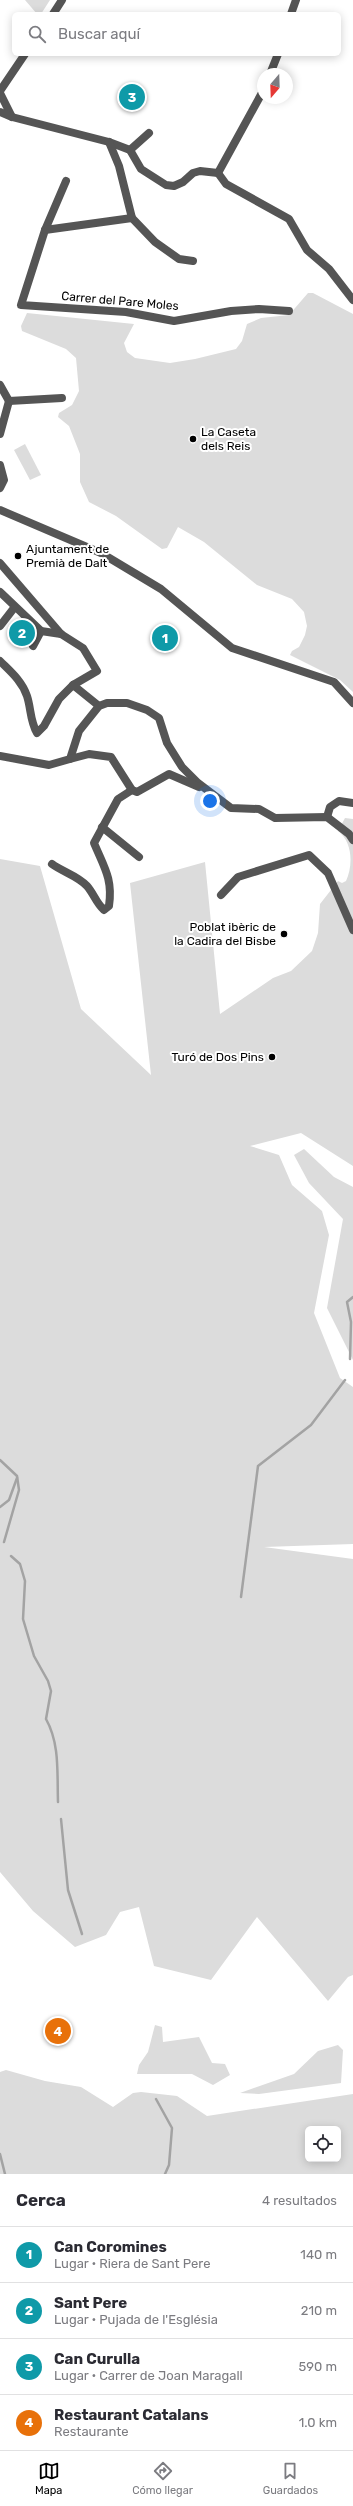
<!DOCTYPE html>
<html lang="es">
<head>
<meta charset="utf-8">
<style>
  body { margin:0; font-family:Rubik,sans-serif; background:#f7f7f7; color:#2b2b33 }
  .controls { position:absolute; right:12px; bottom:12px; display:grid; overflow:hidden; border-radius:6px; box-shadow:0 2px 10px #0003 }
  .controls button { width:36px; height:36px; display:grid; place-items:center; padding:0; border:0; border-bottom:1px solid #e1e1e2; background:#fff; color:#2b2b33; font:20px sans-serif }
  .compass { position:absolute; left:257px; top:68px; width:36px; height:36px; border-radius:50%; background:#fff; box-shadow:0 2px 10px #0003; rotate:199deg }
  .you { position:absolute; left:210px; top:801px; width:14px; height:14px; margin:-10px; border:3px solid #fff; border-radius:50%; background:#1a73e8; box-shadow:0 0 0 6px #1a73e833 }
  .badge { display:grid; place-items:center; width:26px; height:26px; border-radius:50%; background:#000; color:#fff; font-size:13px; font-weight:700 }
  .pin { position:absolute; translate:-50% -50%; border:2px solid #fff; box-shadow:0 1px 4px #0006 }
  .list { margin:0; padding:0; list-style:none }
  h2 { display:flex; justify-content:space-between; align-items:center; height:52px; margin:0; padding:0 16px; font-size:17px }
  h2 small { font-size:13px; font-weight:400; color:#7c7c81 }
  .list li { display:grid; grid-template-columns:26px 1fr auto; gap:12px; align-items:center; box-sizing:border-box; height:56px; padding:0 16px; border-top:1px solid #e1e1e2 }
  .list b { display:block; font-size:15px; white-space:nowrap }
  .list p { margin:0; font-size:13px; white-space:nowrap; color:#7c7c81 }
  .list em { font-size:13px; font-style:normal; color:#7c7c81 }
  .icon { flex:none; width:22px; height:22px; fill:none; stroke:currentColor; stroke-width:2; stroke-linecap:round; stroke-linejoin:round }
  .map { position:relative; flex:none; width:353px; height:2174px; overflow:hidden }
  .search { position:absolute; background:#fff; box-shadow:0 2px 10px #0003; left:12px; right:12px; top:12px; height:44px; display:flex; align-items:center; gap:10px; box-sizing:border-box; padding:0 14px; border-radius:6px; color:#7c7c81; font-size:15px }
  .sheet { height:276px; background:#fff }
  nav { display:flex; justify-content:space-around; align-items:center; box-sizing:border-box; height:56px; border-top:1px solid #e1e1e2; background:#fff; font-size:11px; color:#7c7c81 }
  nav a { display:grid; justify-items:center; gap:2px }
  nav .on { color:#000 }
  .map>svg:first-child { display:block }
</style>
</head>
<body>
<div class="map">
<svg width="353" height="2174" viewBox="0 0 353 2174">
  <rect width="100%" height="100%" fill="#fff"/>
  <g fill="#dcdcdc" fill-rule="evenodd">
    <polygon points="25,0 50,0 41,14 37,14"/>
    <polygon points="308,293 313,293 353,314 353,692 340,680 290,655 292,651 299,647 305,635 307,626 304,612 292,599 257,585 204,542 178,527 167,548 162,549 116,516 89,502 80,482 80,454 69,426 58,417 59,413 72,405 79,391 76,358 66,349 22,331 21,326 27,313 134,324 124,343 127,352 135,358 170,363 195,359 236,349 242,341 247,324 261,318 289,315"/>
    <polygon points="25,444 41,475 30,480 14,450"/>
    <path d="M 345,818 L 353,819 L 353,1166 L 301,1133 L 250,1146 L 279,1155 L 292,1185 L 322,1211 L 329,1235 L 314,1313 L 340,1378 L 353,1387 L 353,1544 L 264,1547 L 353,1559 L 353,1975 L 348,1977 L 328,2001 L 257,1917 L 211,1980 L 154,1966 L 139,1907 L 120,1912 L 106,1935 L 75,1947 L 33,1911 L 0,1872 L 0,859 L 40,866 L 81,1009 L 151,1075 L 130,883 L 205,862 L 220,1014 L 273,978 L 291,971 L 312,951 L 318,933 L 320,904 L 338,881 L 342,883 L 346,881 C 353,866 353,842 338,831 Z"/>
    <polygon points="304,1149 334,1177 353,1187 353,1360 327,1308 343,1219 309,1183 294,1155"/>
    <polygon points="155,2025 162,2027 163,2042 199,2037 212,2063 225,2064 230,2075 213,2085 192,2074 137,2074 139,2065 148,2052"/>
    <polygon points="338,2045 343,2050 341,2083 259,2094 240,2093 294,2074 318,2051"/>
    <path d="M 6,2070 L 45,2081 L 81,2087 L 113,2107 L 133,2093 L 141,2092 L 177,2096 L 207,2116 L 353,2094 L 353,2174 L 0,2174 L 0,2072 ZM 308,2129 L 338,2129 L 338,2159 L 308,2159 Z"/>
  </g>
  <g fill="none" stroke-linecap="round" stroke-linejoin="round">
    <g stroke="#a3a3a3" stroke-width="2.5">
      <polyline points="350,1359 351,1322 347,1302 353,1297"/>
      <polyline points="0,1460 17,1476 19,1490 4,1542"/>
      <polyline points="0,1507 9,1500 17,1478"/>
      <path d="M 11,1556 L 20,1564 L 25,1581 L 23,1619 L 34,1656 L 48,1681 L 51,1691 L 46,1719 C 60,1744 57,1773 58,1802"/>
      <polyline points="241,1597 258,1466 311,1425 345,1380"/>
      <polyline points="61,1819 68,1890 82,1934"/>
      <polyline points="156,2099 172,2128 169,2165 165,2174"/>
      <polyline points="0,2154 5,2174"/>
    </g>
    <g stroke="#555" stroke-width="8">
      <polyline points="291,14 296,0"/>
      <polyline points="270,74 278,54"/>
      <polyline points="0,93 12,117"/>
      <polyline points="0,112 12,117 109,142 130,150 141,169 166,185 174,186 183,182 193,173 200,171 218,173 263,91"/>
      <polyline points="109,142 119,166 132,218 155,242 179,259 193,261"/>
      <polyline points="130,150 149,133"/>
      <polyline points="218,173 226,184 289,219 307,250 329,269 353,300"/>
      <polyline points="66,181 45,230 21,305 126,312 174,321 231,311 259,309 289,311"/>
      <polyline points="45,230 132,218"/>
      <polyline points="0,385 9,401"/>
      <polyline points="9,401 62,398"/>
      <polyline points="0,434 9,401"/>
      <polyline points="0,465 4,480 0,488"/>
      <polyline points="0,510 101,553 161,589 232,648 334,682 353,703"/>
      <polyline points="0,563 61,634 83,648 97,671 73,685"/>
      <polyline points="0,592 41,631 61,634"/>
      <polyline points="0,626 14,608"/>
      <polyline points="33,646 41,631"/>
      <path d="M 0,661 C 11,672 22,681 27,696 C 31,708 30,721 37,733 L 44,726 L 59,699 L 73,685 L 99,706"/>
      <polyline points="0,756 49,765 70,759 79,731 99,706 107,703 127,703 147,710 159,718 167,743 182,767 198,783 231,808 259,809 275,818 327,817 349,834 353,840"/>
      <polyline points="70,759 89,754 111,757 132,790 137,792 169,774 199,787"/>
      <polyline points="327,817 330,807 339,801 353,803"/>
      <polyline points="102,827 139,857"/>
      <path d="M 52,864 C 63,872 78,876 87,886 C 94,894 96,903 104,910 L 109,906 C 113,879 104,867 94,843 L 118,799 L 132,790"/>
      <polyline points="221,895 238,877 309,855 328,873 353,930"/>
    </g>
    <g stroke="#555" stroke-width="8">
      <polyline points="53,14 62,0"/>
      <polyline points="0,91 25,54"/>
    </g>
  </g>
  <g fill="#000" stroke="#fff" stroke-width="1.5">
    <circle cx="193" cy="439" r="4"/>
    <circle cx="18" cy="556" r="4"/>
    <circle cx="284" cy="934" r="4"/>
    <circle cx="272" cy="1057" r="4"/>
  </g>
  <g text-anchor="middle" dominant-baseline="central" stroke-width="4" stroke-linejoin="round" paint-order="stroke">
    <g font-size="12" fill="#000" stroke="#fff">
      <text transform="translate(120 301) rotate(5)">Carrer del Pare Moles</text>
    </g>
    <g font-size="12" fill="#000" stroke="#fff" text-anchor="start">
      <text x="201" y="432">La Caseta<tspan x="201" dy="14">dels Reis</tspan></text>
      <text x="26" y="549">Ajuntament de<tspan x="26" dy="14">Premià de Dalt</tspan></text>
      <text x="276" y="927" text-anchor="end">Poblat ibèric de<tspan x="276" dy="14">la Cadira del Bisbe</tspan></text>
      <text x="264" y="1057" text-anchor="end">Turó de Dos Pins</text>
    </g>
  </g>
</svg>
<div class="controls">
<button><svg class="icon" aria-label="locate" viewBox="0 0 24 24"><circle cx="12" cy="12" r="6"/><path d="M12 2v4M12 18v4M2 12h4M18 12h4"/></svg></button>
</div>
<svg class="compass" viewBox="-18 -18 36 36"><path d="M0-13l5 13h-10z" fill="#e53935"/><path d="M0 13l5-13h-10z" fill="#7c7c81"/></svg>
<div class="you"></div>
<div class="pin badge" style="left:165px;top:638px;background:#0f9aa8">1</div>
<div class="pin badge" style="left:22px;top:633px;background:#0f9aa8">2</div>
<div class="pin badge" style="left:132px;top:97px;background:#0f9aa8">3</div>
<div class="pin badge" style="left:58px;top:2031px;background:#e8710a">4</div>
<div class="search"><svg class="icon" aria-label="search" viewBox="0 0 24 24"><circle cx="10" cy="10" r="6"/><path d="M15 15l6 6"/></svg>Buscar aquí</div>
</div>
<section class="sheet">
<h2>Cerca<small>4 resultados</small></h2>
<ul class="list">
<li><span class="badge" style="background:#0f9aa8">1</span><div><b>Can Coromines</b><p>Lugar · Riera de Sant Pere</p></div><em>140 m</em></li>
<li><span class="badge" style="background:#0f9aa8">2</span><div><b>Sant Pere</b><p>Lugar · Pujada de l'Església</p></div><em>210 m</em></li>
<li><span class="badge" style="background:#0f9aa8">3</span><div><b>Can Curulla</b><p>Lugar · Carrer de Joan Maragall</p></div><em>590 m</em></li>
<li><span class="badge" style="background:#e8710a">4</span><div><b>Restaurant Catalans</b><p>Restaurante</p></div><em>1.0 km</em></li>
</ul>
</section>
<nav>
<a class="on"><svg class="icon" aria-label="map" viewBox="0 0 24 24"><path d="M3 6l6-2 6 2 6-2v14l-6 2-6-2-6 2zM9 4v14M15 6v14"/></svg>Mapa</a>
<a><svg class="icon" aria-label="directions" viewBox="0 0 24 24"><path d="M12 3l9 9-9 9-9-9zM9 14v-3h6M13 9l2 2-2 2"/></svg>Cómo llegar</a>
<a><svg class="icon" aria-label="saved" viewBox="0 0 24 24"><path d="M7 4h10v16l-5-4-5 4z"/></svg>Guardados</a>
</nav>
</body>
</html>
